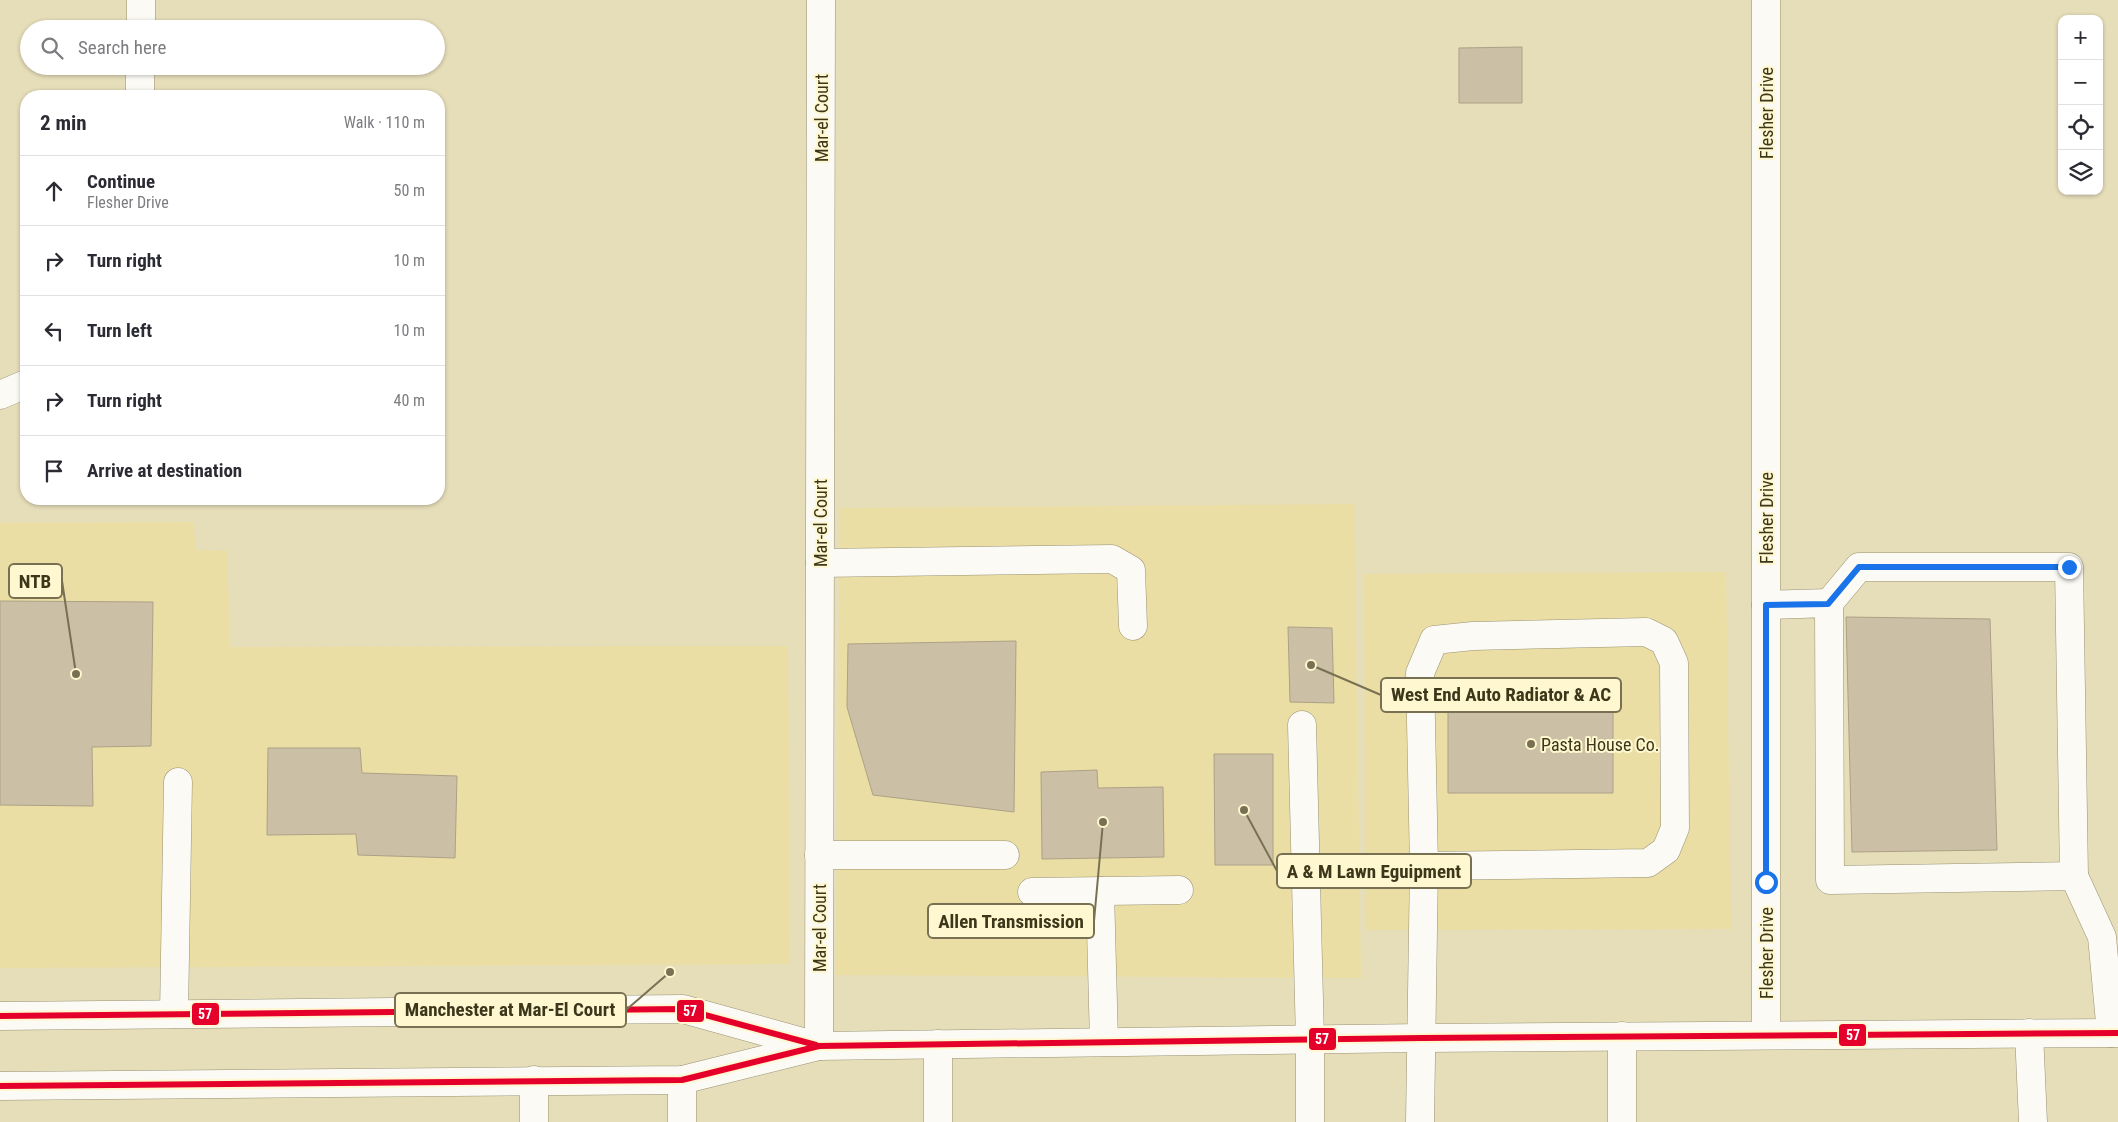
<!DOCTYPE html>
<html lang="en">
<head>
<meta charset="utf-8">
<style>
  body { margin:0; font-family:"Roboto Condensed",sans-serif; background:#f2f2f3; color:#2b2b33 }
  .controls { position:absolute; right:15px; top:15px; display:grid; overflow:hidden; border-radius:10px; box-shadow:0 1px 4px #0004 }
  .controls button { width:45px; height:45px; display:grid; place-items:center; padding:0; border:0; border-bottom:1px solid #e1e1e2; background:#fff; color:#2b2b33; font:25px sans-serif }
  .stop { position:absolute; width:15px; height:15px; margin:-11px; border:4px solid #1a73e8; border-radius:50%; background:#fff }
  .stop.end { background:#1a73e8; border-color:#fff; box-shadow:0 1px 5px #0008 }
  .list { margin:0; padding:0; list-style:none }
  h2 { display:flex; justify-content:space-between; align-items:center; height:65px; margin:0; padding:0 20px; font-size:21px }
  h2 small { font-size:16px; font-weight:400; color:#7c7c81 }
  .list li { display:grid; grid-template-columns:32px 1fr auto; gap:15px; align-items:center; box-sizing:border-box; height:70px; padding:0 20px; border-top:1px solid #e1e1e2 }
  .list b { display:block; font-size:19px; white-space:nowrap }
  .list p { margin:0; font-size:16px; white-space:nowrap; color:#7c7c81 }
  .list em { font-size:16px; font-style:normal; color:#7c7c81 }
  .icon { flex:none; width:28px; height:28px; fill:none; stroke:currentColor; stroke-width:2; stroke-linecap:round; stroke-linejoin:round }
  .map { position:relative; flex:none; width:2118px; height:1122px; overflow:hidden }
  .search { position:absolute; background:#fff; box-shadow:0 1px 4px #0004; left:20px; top:20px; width:425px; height:55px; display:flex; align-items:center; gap:12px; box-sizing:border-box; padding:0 18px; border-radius:28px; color:#7c7c81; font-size:19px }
  .panel { position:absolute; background:#fff; box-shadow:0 1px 4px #0004; left:20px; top:90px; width:425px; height:415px; border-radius:20px }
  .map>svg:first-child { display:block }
</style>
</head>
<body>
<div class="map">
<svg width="2118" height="1122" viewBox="0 0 2118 1122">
  <rect width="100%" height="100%" fill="#e6ddb9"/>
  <g fill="#eadea4">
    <polygon points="1354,504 1361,978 836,975 840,508"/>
    <polygon points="193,522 196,550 227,551 230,647 788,646 790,964 0,968 0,523"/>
    <polygon points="1726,572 1731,929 1366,930 1364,574"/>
  </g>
  <g fill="#cbc0a5" stroke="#aca186">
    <polygon points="1522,47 1522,103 1459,103 1459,48"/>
    <polygon points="0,601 153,602 151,746 92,747 93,806 0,805"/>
    <polygon points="1846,617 1990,619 1997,850 1852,852"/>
    <polygon points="1288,627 1332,628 1334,703 1290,702"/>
    <polygon points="1016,641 1014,812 873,795 847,707 848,644"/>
    <polygon points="1448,693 1613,695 1613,793 1448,793"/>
    <polygon points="268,748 360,748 362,773 457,776 455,858 358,855 356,834 267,835"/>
    <polygon points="1214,754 1273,754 1273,865 1215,865"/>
    <polygon points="1097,770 1098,788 1163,787 1164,857 1042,859 1041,772"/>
  </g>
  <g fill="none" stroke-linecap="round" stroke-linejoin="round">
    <defs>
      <g id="minor">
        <polyline points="1766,0 1766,1035"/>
        <polyline points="141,29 141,0"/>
        <polyline points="140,96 140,66"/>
        <polyline points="0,395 26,384"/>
        <polyline points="820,563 1112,559 1131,570 1133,626"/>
        <polyline points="1829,603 1859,567 2069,567 2074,876"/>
        <polyline points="1766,605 1829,603 1830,880 2074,876 2102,937 2111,1033"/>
        <polyline points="1302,725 1310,1040 1310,1122"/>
        <polyline points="819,855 1005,855"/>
        <polyline points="1100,891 1104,1042"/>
        <polyline points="1032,892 1179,890"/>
        <polyline points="174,1014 178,782"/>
        <polyline points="2029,1033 2033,1122"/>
        <polyline points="1622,1036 1622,1122"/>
        <polyline points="938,1044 938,1122"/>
        <polyline points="819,1046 821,0"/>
        <polyline points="534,1080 534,1122"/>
        <polyline points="682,1080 682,1122"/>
        <polyline points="1420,1122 1424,866 1420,673 1434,640 1473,636 1646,632 1664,641 1674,663 1675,828 1666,850 1648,863 1424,866"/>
      </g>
      <g id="highway">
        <polyline points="0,1016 683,1009 817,1046"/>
        <polyline points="0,1086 682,1080 819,1046 1422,1038 2118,1033"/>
      </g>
    </defs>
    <use href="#minor" stroke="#999275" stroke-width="29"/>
    <use href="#highway" stroke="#999275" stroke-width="29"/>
    <use href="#minor" stroke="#fbfaf4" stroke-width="28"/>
    <use href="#highway" stroke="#fbfaf4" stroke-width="28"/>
    <defs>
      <g id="bus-1">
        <polyline points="0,1016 683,1009 816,1045"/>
        <polyline points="0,1086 682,1080 819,1046 1422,1038 2118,1033"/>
      </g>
    </defs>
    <use href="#bus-1" stroke="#fff7cf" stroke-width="10"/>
    <use href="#bus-1" stroke="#e4002b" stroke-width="6"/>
  </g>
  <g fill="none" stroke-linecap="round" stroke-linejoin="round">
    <polyline stroke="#1a73e8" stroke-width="6" points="1766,882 1766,605 1828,604 1859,567 2069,567"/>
  </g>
  <circle fill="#787052" stroke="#fff7cf" stroke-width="2" cx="1531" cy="744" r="5"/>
  <g text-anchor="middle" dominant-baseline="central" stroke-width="4" stroke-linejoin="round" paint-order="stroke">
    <g font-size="18" fill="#3c361b" stroke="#fff7cf">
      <text transform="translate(1766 113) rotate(-90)">Flesher Drive</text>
      <text transform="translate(821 118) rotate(-90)">Mar-el Court</text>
      <text transform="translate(1766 518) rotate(-90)">Flesher Drive</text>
      <text transform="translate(820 523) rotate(-90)">Mar-el Court</text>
      <text transform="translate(819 928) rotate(-90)">Mar-el Court</text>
      <text transform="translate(1766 953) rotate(-90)">Flesher Drive</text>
    </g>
    <g font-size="18" fill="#3c361b" stroke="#fff7cf" text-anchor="start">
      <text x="1541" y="744">Pasta House Co.</text>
    </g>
  </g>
  <path fill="none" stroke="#787052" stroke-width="2" d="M76 674L62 581M1311 665L1381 695M1244 810L1277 871M1103 822L1094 921M670 972L626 1010"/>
  <g fill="#787052" stroke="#fff7cf" stroke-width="2">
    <circle cx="76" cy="674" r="5"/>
    <circle cx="1311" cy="665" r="5"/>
    <circle cx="1244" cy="810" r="5"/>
    <circle cx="1103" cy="822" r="5"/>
    <circle cx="670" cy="972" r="5"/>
  </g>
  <g fill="#fff7cf" stroke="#787052" stroke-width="2">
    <rect x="9" y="564" width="53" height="34" rx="5"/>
    <rect x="1381" y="678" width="240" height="34" rx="5"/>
    <rect x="1277" y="854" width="194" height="34" rx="5"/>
    <rect x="928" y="904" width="166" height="34" rx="5"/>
    <rect x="395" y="993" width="231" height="34" rx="5"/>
  </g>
  <g font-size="19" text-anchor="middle" font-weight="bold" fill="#3c361b">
    <text x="35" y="588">NTB</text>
    <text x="1501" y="701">West End Auto Radiator &amp; AC</text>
    <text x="1374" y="878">A &amp; M Lawn Eguipment</text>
    <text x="1011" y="928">Allen Transmission</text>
    <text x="510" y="1016">Manchester at Mar-El Court</text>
  </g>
  <g stroke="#fff7cf" stroke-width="2">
    <rect x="676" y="999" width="29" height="24" rx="5" fill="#e4002b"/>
    <rect x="191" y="1002" width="29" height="24" rx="5" fill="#e4002b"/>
    <rect x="1838" y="1023" width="29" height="24" rx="5" fill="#e4002b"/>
    <rect x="1308" y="1027" width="29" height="24" rx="5" fill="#e4002b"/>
  </g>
  <g font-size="14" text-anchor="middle" font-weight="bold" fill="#fff">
    <text x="690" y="1016">57</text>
    <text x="205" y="1019">57</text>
    <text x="1853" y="1040">57</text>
    <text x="1322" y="1044">57</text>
  </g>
</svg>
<div class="controls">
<button>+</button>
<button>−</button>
<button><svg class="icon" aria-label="locate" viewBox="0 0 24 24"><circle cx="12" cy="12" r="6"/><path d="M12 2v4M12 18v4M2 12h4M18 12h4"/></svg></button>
<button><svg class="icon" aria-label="layers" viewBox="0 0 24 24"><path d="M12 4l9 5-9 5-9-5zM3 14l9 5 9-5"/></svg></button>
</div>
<div class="stop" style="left:1766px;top:882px"></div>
<div class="stop end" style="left:2069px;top:567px"></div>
<div class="search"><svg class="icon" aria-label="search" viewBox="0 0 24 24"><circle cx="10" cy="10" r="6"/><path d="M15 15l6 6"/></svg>Search here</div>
<section class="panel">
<h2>2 min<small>Walk · 110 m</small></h2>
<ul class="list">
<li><svg class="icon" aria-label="ahead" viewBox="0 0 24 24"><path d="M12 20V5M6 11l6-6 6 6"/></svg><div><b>Continue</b><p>Flesher Drive</p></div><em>50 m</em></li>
<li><svg class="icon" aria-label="right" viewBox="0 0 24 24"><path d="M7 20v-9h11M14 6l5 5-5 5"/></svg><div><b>Turn right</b></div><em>10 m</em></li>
<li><svg class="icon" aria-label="left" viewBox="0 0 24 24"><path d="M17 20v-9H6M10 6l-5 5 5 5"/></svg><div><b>Turn left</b></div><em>10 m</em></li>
<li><svg class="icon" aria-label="right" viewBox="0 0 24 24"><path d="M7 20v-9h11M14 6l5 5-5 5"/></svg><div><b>Turn right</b></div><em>40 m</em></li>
<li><svg class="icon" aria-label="arrive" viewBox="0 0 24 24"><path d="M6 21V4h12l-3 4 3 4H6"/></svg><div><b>Arrive at destination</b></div></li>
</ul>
</section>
</div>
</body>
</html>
